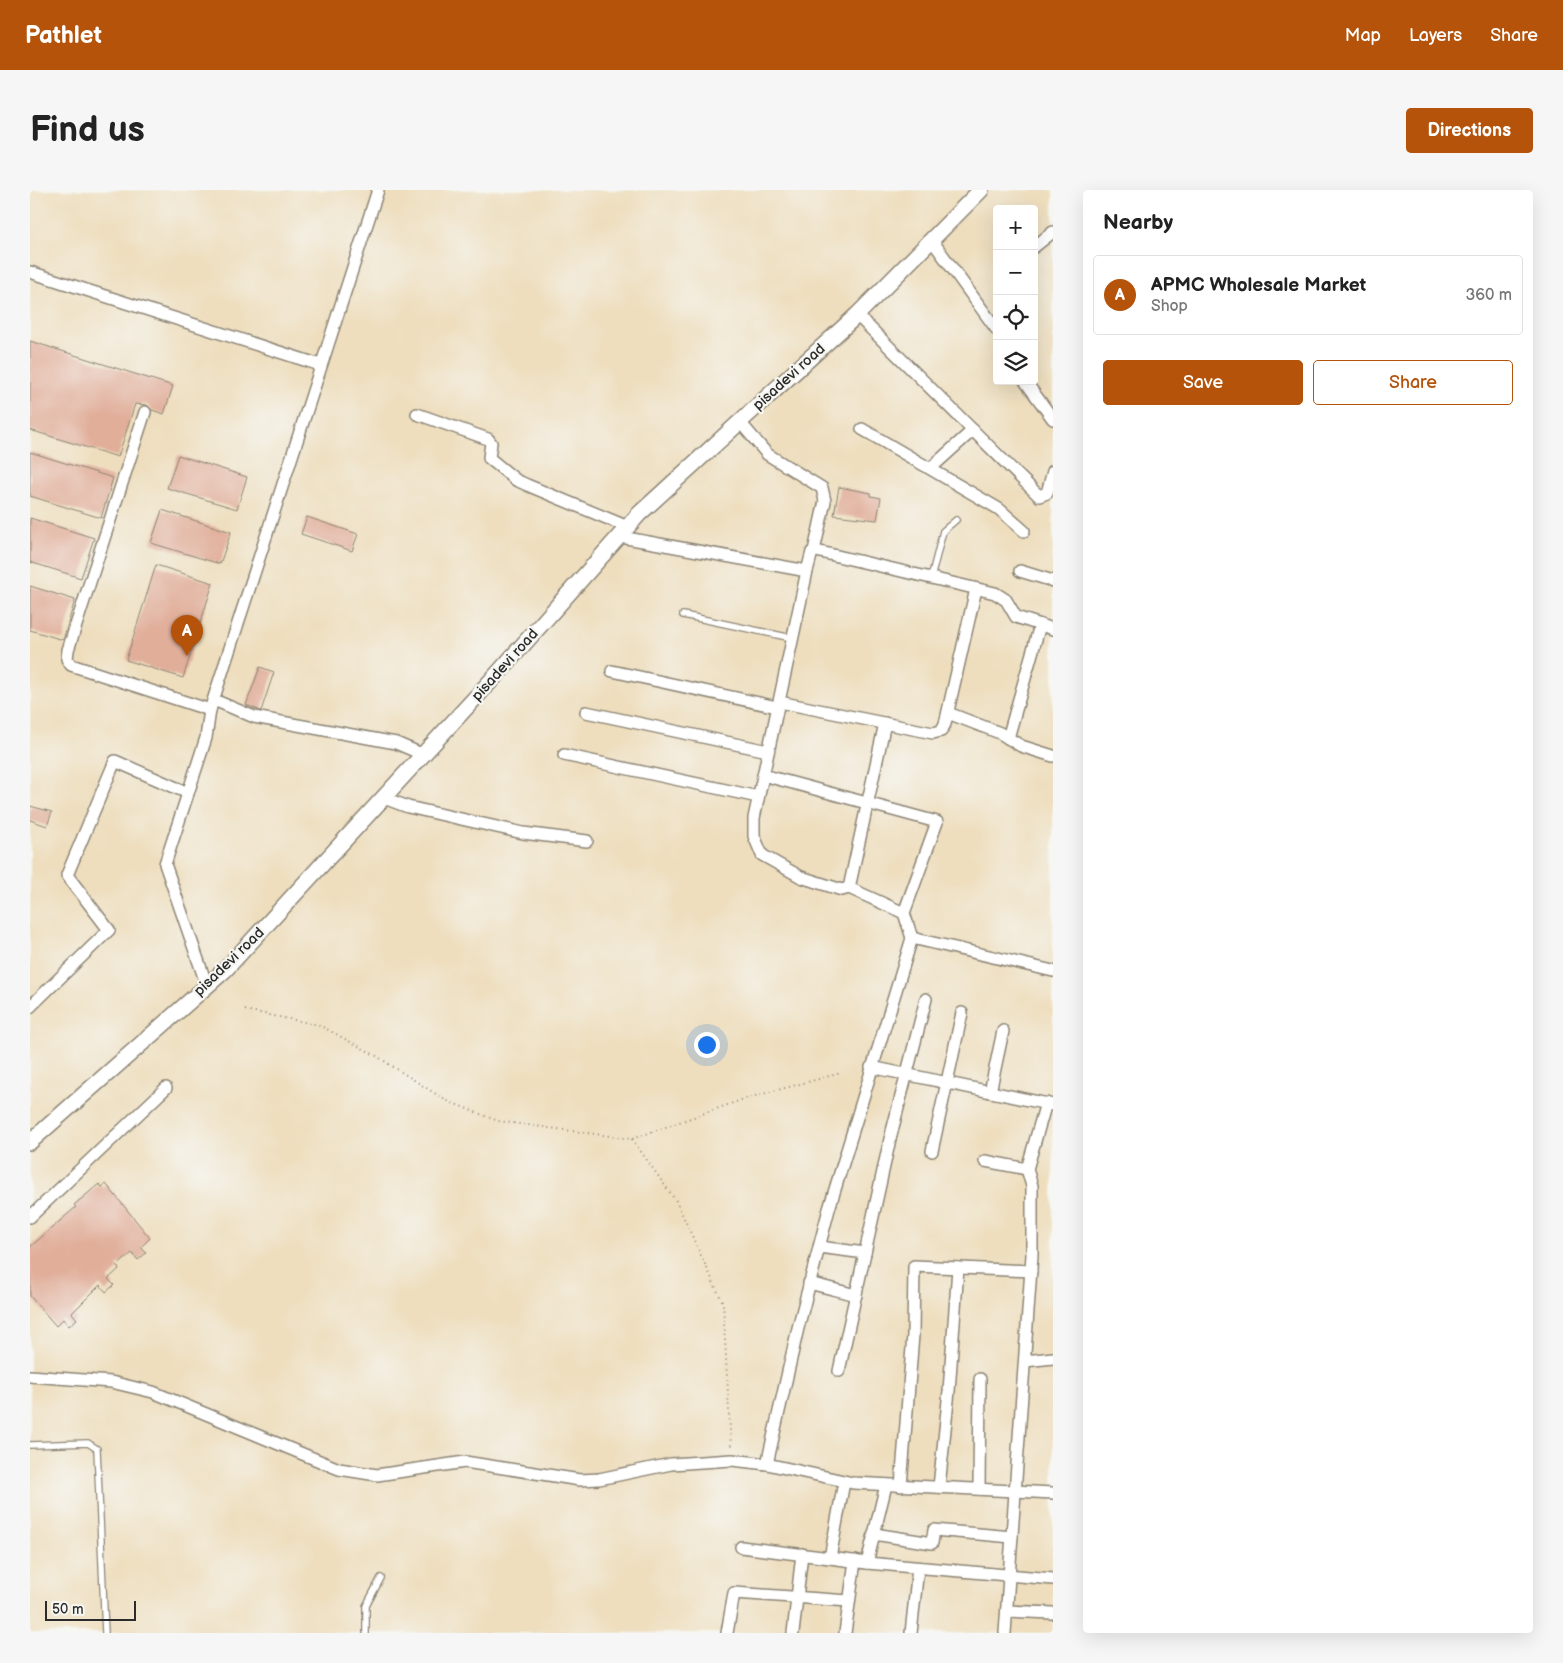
<!DOCTYPE html>
<html lang="en">
<head>
<meta charset="utf-8">
<style>
  body { margin:0; font-family:"Balsamiq Sans",sans-serif; background:#f6f6f6; color:#222 }
  .controls { position:absolute; right:15px; top:15px; display:grid; overflow:hidden; border-radius:5px; box-shadow:0 5px 20px #0002 }
  .controls button { width:45px; height:45px; display:grid; place-items:center; padding:0; border:0; border-bottom:1px solid #e0e0e0; background:#fff; color:#222; font:25px sans-serif }
  .scale { position:absolute; left:15px; bottom:12px; width:91px; box-sizing:border-box; padding-left:5px; border:2px solid #2b2b2b; border-top:0; font-size:14px; line-height:18px; white-space:nowrap; color:#2b2b2b; -webkit-text-stroke:4px #f6f6f2; paint-order:stroke }
  .you { position:absolute; left:676px; top:854px; width:18px; height:18px; margin:-12px; border:4px solid #fff; border-radius:50%; background:#1a73e8; box-shadow:0 0 0 8px #1a73e833 }
  .badge { display:grid; place-items:center; width:32px; height:32px; border-radius:50%; background:#b45309; color:#fff; font-size:16px; font-weight:700 }
  .pin { position:absolute; translate:-50% -41px; filter:drop-shadow(0 1px 2px #0008) }
  .pin::after { content:''; position:absolute; top:26px; width:18px; height:15px; background:inherit; clip-path:polygon(0 0,100% 0,50% 100%) }
  .list { margin:0; padding:0; list-style:none }
  h2 { display:flex; justify-content:space-between; align-items:center; height:65px; margin:0; padding:0 20px; font-size:21px }
  h2 small { font-size:16px; font-weight:400; color:#767676 }
  .list li { display:grid; grid-template-columns:32px 1fr auto; gap:15px; align-items:center; box-sizing:border-box; height:80px; margin:0 10px 10px; padding:0 10px; border:1px solid #e0e0e0; border-radius:5px }
  .list b { display:block; font-size:19px; white-space:nowrap }
  .list p { margin:0; font-size:16px; white-space:nowrap; color:#767676 }
  .list em { font-size:16px; font-style:normal; color:#767676 }
  .actions { display:flex; gap:10px; padding:15px 20px }
  .actions a { flex:1; padding:11px 0; border:1px solid #b45309; border-radius:5px; text-align:center; font-size:18px; color:#b45309 }
  .actions .main { background:#b45309; color:#fff }
  .icon { flex:none; width:28px; height:28px; fill:none; stroke:currentColor; stroke-width:2; stroke-linecap:round; stroke-linejoin:round }
  .map { position:relative; flex:none; width:1023px; height:1443px; overflow:hidden; border-radius:5px }
  header { display:flex; align-items:center; gap:30px; box-sizing:border-box; height:70px; padding:0 25px; background:#b45309; color:#fff }
  header strong { font-size:24px }
  nav { display:flex; gap:28px; margin-inline-start:auto; font-size:18px }
  .intro { display:flex; align-items:center; justify-content:space-between; box-sizing:border-box; height:120px; padding:0 30px }
  h1 { margin:0; font-size:35px }
  .button { padding:12px 22px; border-radius:5px; background:#b45309; color:#fff; font-size:18px; font-weight:700 }
  main { display:flex; gap:30px; padding:0 30px }
  aside { flex:1; background:#fff; border-radius:5px; box-shadow:0 5px 20px #0002 }
  .map>svg:first-child { display:block }
</style>
</head>
<body>
<header>
<strong>Pathlet</strong>
<nav><a>Map</a><a>Layers</a><a>Share</a></nav>
</header>
<div class="intro"><h1>Find us</h1><a class="button">Directions</a></div>
<main>
<div class="map">
<svg width="1023" height="1443" viewBox="0 0 1023 1443">
  <rect width="100%" height="100%" fill="#f6f6f2"/>
  <filter id="ink" filterUnits="userSpaceOnUse"><feTurbulence type="fractalNoise" baseFrequency=".02" numOctaves="2"/><feDisplacementMap in="SourceGraphic" scale="10" xChannelSelector="R" yChannelSelector="G"/><feConvolveMatrix kernelMatrix="1 2 1 2 8 2 1 2 1" color-interpolation-filters="sRGB"/></filter>
  <filter id="wash" filterUnits="userSpaceOnUse"><feTurbulence type="fractalNoise" baseFrequency=".0096" numOctaves="4" result="noise"/><feDisplacementMap in="SourceGraphic" scale="20" xChannelSelector="R" yChannelSelector="G"/><feGaussianBlur stdDeviation="1.12" result="paint"/><feColorMatrix in="noise" values="0 0 0 0 0 0 0 0 0 0 0 0 0 0 0 0 0 1.4 0 .05"/><feComposite in="paint" operator="in"/></filter>
  <g filter="url(#wash)">
    <rect width="100%" height="100%" fill="#eedebe"/>
    <g id="blocks">
      <g fill="#e1ae9a">
        <polygon points="0,151 143,196 134,224 122,220 117,215 105,214 88,267 0,240"/>
        <polygon points="0,262 83,288 71,328 0,306"/>
        <polygon points="148,265 217,287 207,319 137,298"/>
        <polygon points="809,297 841,303 841,306 851,308 847,330 804,325"/>
        <polygon points="132,320 201,342 190,374 121,353"/>
        <polygon points="277,327 328,344 322,361 271,344"/>
        <polygon points="0,328 64,348 51,388 0,372"/>
        <polygon points="126,375 183,393 153,488 96,470"/>
        <polygon points="0,396 45,410 33,450 0,440"/>
        <polygon points="230,477 244,482 231,521 216,515"/>
        <polygon points="0,616 22,622 17,636 0,630"/>
        <polygon points="69,994 72,997 76,994 120,1048 111,1057 116,1063 108,1070 102,1063 87,1076 89,1079 78,1089 84,1095 76,1102 70,1095 42,1123 47,1129 39,1136 33,1129 26,1136 0,1106 0,1057 46,1017 44,1015"/>
      </g>
    </g>
  </g>
  <g filter="url(#ink)">
    <use href="#blocks" fill-opacity="0" stroke="#8c8474" stroke-width="1"/>
    <g fill="none" stroke-linecap="round" stroke-linejoin="round">
      <defs>
        <g id="service">
          <polyline points="901,388 913,341 926,330"/>
          <polyline points="653,425 762,448"/>
          <polyline points="0,1255 58,1253 67,1259 75,1443"/>
          <polyline points="336,1443 336,1416 351,1388"/>
        </g>
        <g id="minor">
          <polyline points="901,49 967,140"/>
          <polyline points="1004,57 1023,42"/>
          <polyline points="0,82 290,175"/>
          <polyline points="827,125 1009,306 1017,303 1023,281"/>
          <polyline points="995,191 1023,229"/>
          <polyline points="115,222 38,460 37,469 41,475 180,520 348,0"/>
          <polyline points="387,224 458,249 461,253 459,268 486,290 497,295 598,337"/>
          <polyline points="710,232 737,264 792,298 795,311 784,361"/>
          <polyline points="832,239 969,319 994,341"/>
          <polyline points="901,278 943,240"/>
          <polyline points="591,347 777,381 782,362 786,361 965,403 976,410 986,427 1023,439"/>
          <polyline points="990,381 1023,391"/>
          <polyline points="582,481 747,517"/>
          <polyline points="184,510 224,527 366,553 394,565"/>
          <polyline points="749,512 903,543 911,541 915,534 946,399"/>
          <polyline points="556,522 738,561"/>
          <polyline points="918,523 970,543 991,556 1023,566"/>
          <polyline points="978,548 1010,435"/>
          <polyline points="534,565 728,607"/>
          <polyline points="733,585 907,632 874,723 819,698 812,700 771,687 732,665 724,646 724,628 777,381"/>
          <polyline points="354,608 378,617 493,643 557,651"/>
          <polyline points="819,698 855,533"/>
          <polyline points="882,748 1023,781"/>
          <polyline points="177,796 135,674 176,548 180,520"/>
          <polyline points="0,817 79,740 37,685 85,571 158,603"/>
          <polyline points="841,877 1023,915"/>
          <polyline points="960,902 973,841"/>
          <polyline points="902,961 932,823"/>
          <polyline points="955,971 997,979"/>
          <polyline points="0,1027 136,898"/>
          <polyline points="789,1057 835,1063 860,949 896,809"/>
          <polyline points="779,1093 826,1105"/>
          <polyline points="995,1171 1023,1168"/>
          <polyline points="809,1181 835,1063"/>
          <polyline points="0,1186 81,1192 123,1202 309,1279 347,1285 435,1272 550,1290 569,1289 641,1274 702,1270 737,1274 823,1293 1023,1303"/>
          <polyline points="737,1274 768,1138 799,1019 882,748 874,723"/>
          <polyline points="871,1296 883,1145 884,1076 1001,1081"/>
          <polyline points="909,1297 919,1201 928,1078"/>
          <polyline points="949,1299 950,1189"/>
          <polyline points="844,1344 902,1353 904,1340 982,1347"/>
          <polyline points="711,1357 800,1368 814,1292"/>
          <polyline points="800,1368 837,1373 856,1295"/>
          <polyline points="837,1373 1023,1389"/>
          <polyline points="977,1421 1023,1423"/>
          <polyline points="697,1443 704,1403 819,1411"/>
          <polyline points="763,1443 772,1364"/>
          <polyline points="815,1443 825,1371"/>
          <polyline points="881,1443 888,1378"/>
          <polyline points="975,1443 1002,1065 1002,996 997,979 1016,913"/>
        </g>
        <polyline id="tertiary" points="0,952 195,780 469,482 609,324 827,125 951,0"/>
      </defs>
      <use href="#service" stroke="#8c8474" stroke-width="8"/>
      <use href="#minor" stroke="#8c8474" stroke-width="14"/>
      <use href="#tertiary" stroke="#8c8474" stroke-width="18"/>
      <g stroke="#8c8474" stroke-width="2" stroke-dasharray="1 4" stroke-linecap="butt">
        <polyline points="215,820 289,835 345,865 415,910 468,931 602,949 714,909 811,883"/>
        <polyline points="602,949 646,1011 693,1113 701,1258"/>
      </g>
      <use href="#service" stroke="#fff" stroke-width="5.5"/>
      <use href="#minor" stroke="#fff" stroke-width="11"/>
      <use href="#tertiary" stroke="#fff" stroke-width="15"/>
    </g>
  </g>
  <g text-anchor="middle" dominant-baseline="central" stroke-width="4.5" stroke-linejoin="round" paint-order="stroke">
    <g font-size="15" fill="#2b2b2b" stroke="#f6f6f2">
      <text transform="translate(759 187) rotate(-42)">pisadevi road</text>
      <text transform="translate(475 475) rotate(-48)">pisadevi road</text>
      <text transform="translate(199 772) rotate(-44)">pisadevi road</text>
    </g>
  </g>
</svg>
<div class="controls">
<button>+</button>
<button>−</button>
<button><svg class="icon" aria-label="locate" viewBox="0 0 24 24"><circle cx="12" cy="12" r="6"/><path d="M12 2v4M12 18v4M2 12h4M18 12h4"/></svg></button>
<button><svg class="icon" aria-label="layers" viewBox="0 0 24 24"><path d="M12 4l9 5-9 5-9-5zM3 14l9 5 9-5"/></svg></button>
</div>
<div class="scale">50 m</div>
<div class="you"></div>
<div class="pin badge" style="left:157px;top:466px">A</div>
</div>
<aside>
<h2>Nearby<small></small></h2>
<ul class="list">
<li><span class="badge">A</span><div><b>APMC Wholesale Market</b><p>Shop</p></div><em>360 m</em></li>
</ul>
<div class="actions"><a class="main">Save</a><a>Share</a></div>
</aside>
</main>
</body>
</html>
